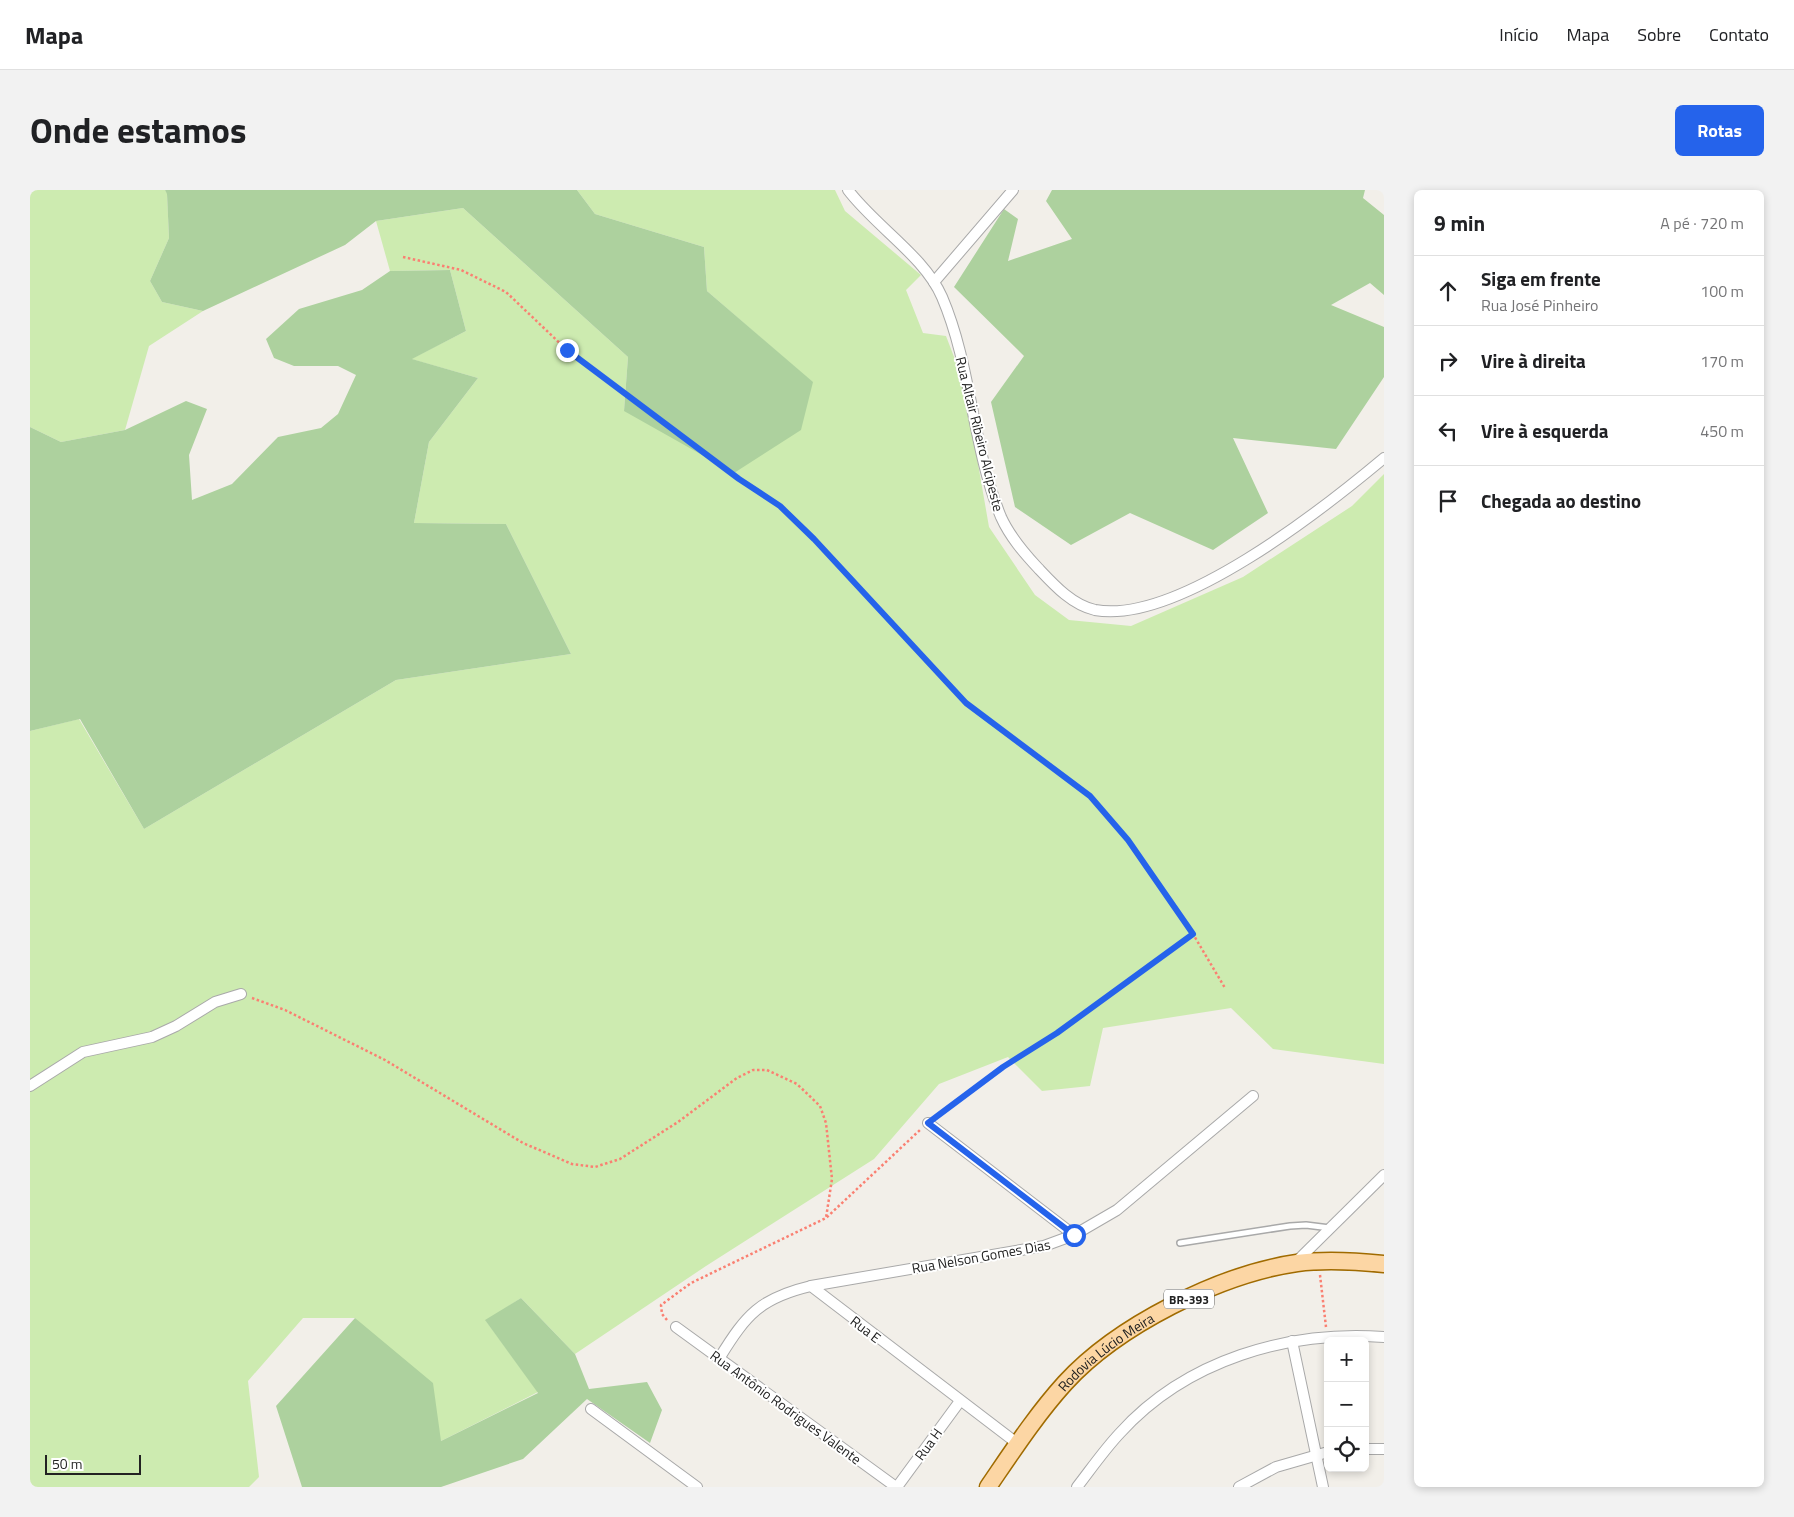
<!DOCTYPE html>
<html lang="pt">
<head>
<meta charset="utf-8">
<style>
  body { margin:0; font-family:"Titillium Web",sans-serif; background:#f2f2f2; color:#202124 }
  .controls { position:absolute; right:15px; bottom:15px; display:grid; overflow:hidden; border-radius:8px; box-shadow:0 2px 8px #0003 }
  .controls button { width:45px; height:45px; display:grid; place-items:center; padding:0; border:0; border-bottom:1px solid #e0e0e0; background:#fff; color:#202124; font:25px sans-serif }
  .scale { position:absolute; left:15px; bottom:12px; width:96px; box-sizing:border-box; padding-left:5px; border:2px solid #222; border-top:0; font-size:14px; line-height:18px; white-space:nowrap; color:#222; -webkit-text-stroke:4px #fff; paint-order:stroke }
  .stop { position:absolute; width:15px; height:15px; margin:-11px; border:4px solid #2563eb; border-radius:50%; background:#fff }
  .stop.end { background:#2563eb; border-color:#fff; box-shadow:0 1px 5px #0008 }
  .list { margin:0; padding:0; list-style:none }
  h2 { display:flex; justify-content:space-between; align-items:center; height:65px; margin:0; padding:0 20px; font-size:21px }
  h2 small { font-size:16px; font-weight:400; color:#757577 }
  .list li { display:grid; grid-template-columns:32px 1fr auto; gap:15px; align-items:center; box-sizing:border-box; height:70px; padding:0 20px; border-top:1px solid #e0e0e0 }
  .list b { display:block; font-size:19px; white-space:nowrap }
  .list p { margin:0; font-size:16px; white-space:nowrap; color:#757577 }
  .list em { font-size:16px; font-style:normal; color:#757577 }
  .icon { flex:none; width:28px; height:28px; fill:none; stroke:currentColor; stroke-width:2; stroke-linecap:round; stroke-linejoin:round }
  .map { position:relative; flex:none; width:1354px; height:1297px; overflow:hidden; border-radius:8px }
  header { display:flex; align-items:center; gap:30px; box-sizing:border-box; height:70px; padding:0 25px; background:#fff; border-bottom:1px solid #e0e0e0 }
  header strong { font-size:24px }
  nav { display:flex; gap:28px; margin-inline-start:auto; font-size:18px }
  .intro { display:flex; align-items:center; justify-content:space-between; box-sizing:border-box; height:120px; padding:0 30px }
  h1 { margin:0; font-size:35px }
  .button { padding:12px 22px; border-radius:8px; background:#2563eb; color:#fff; font-size:18px; font-weight:700 }
  main { display:flex; gap:30px; padding:0 30px }
  aside { flex:1; background:#fff; border-radius:8px; box-shadow:0 2px 8px #0003 }
  .map>svg:first-child { display:block }
</style>
</head>
<body>
<header>
<strong>Mapa</strong>
<nav><a>Início</a><a>Mapa</a><a>Sobre</a><a>Contato</a></nav>
</header>
<div class="intro"><h1>Onde estamos</h1><a class="button">Rotas</a></div>
<main>
<div class="map">
<svg width="1354" height="1297" viewBox="0 0 1354 1297">
  <rect width="100%" height="100%" fill="#f2efe9"/>
  <g fill="#cdebb0">
    <polygon points="0,0 135,0 137,3 139,48 120,91 132,112 173,121 119,156 95,240 31,252 0,237"/>
    <polygon points="547,0 805,0 815,21 891,85 876,100 893,143 916,146 934,193 959,337 1005,405 1039,430 1101,436 1213,387 1322,316 1354,284 1354,874 1243,859 1201,818 1073,838 1060,896 1012,901 978,867 909,894 844,969 676,1076 545,1164 491,1108 456,1131 508,1202 411,1251 325,1128 273,1128 218,1191 229,1287 219,1297 0,1297 0,541 49,529 114,639 366,490 541,464 476,334 384,333 399,252 448,188 381,169 436,141 420,80 360,81 346,31 433,18 598,167 594,221 782,192 677,101 674,57 565,24"/>
  </g>
  <g fill="#add19e">
    <polygon points="135,0 547,0 565,24 674,57 677,101 783,192 771,240 704,283 594,221 598,167 433,18 346,31 315,55 173,121 132,112 120,91 139,48 137,4"/>
    <polygon points="1022,0 1335,0 1333,8 1354,25 1354,105 1340,93 1301,115 1354,137 1354,187 1306,259 1203,248 1238,323 1183,360 1100,323 1041,355 985,317 961,212 994,166 924,97 974,19 988,29 978,71 1042,49 1016,11"/>
    <polygon points="420,80 436,141 382,169 448,188 399,252 384,333 476,334 541,464 366,490 114,639 50,529 0,541 0,237 31,252 95,240 156,211 177,219 159,265 162,310 202,294 248,247 291,238 308,224 326,185 308,176 264,176 244,168 236,149 269,119 332,100 360,81"/>
    <polygon points="491,1108 545,1164 559,1199 617,1192 632,1220 620,1253 557,1209 493,1269 411,1297 272,1297 246,1216 325,1128 403,1193 411,1251 508,1203 455,1130"/>
  </g>
  <g fill="none" stroke-linecap="round" stroke-linejoin="round">
    <defs>
      <polyline id="lane" points="1150,1053 1260,1036 1276,1035 1300,1038"/>
      <g id="street">
        <path d="M 818,0 C 846,37 894,66 912,107 C 942,177 942,257 971,327 C 980,347 994,363 1008,378 C 1024,395 1042,415 1065,420 C 1147,435 1293,319 1354,268"/>
        <polyline points="904,92 983,0"/>
        <polyline points="0,896 53,862 122,847 146,836 185,812 211,804"/>
        <polyline points="898,933 1044,1045"/>
        <polyline points="1266,1072 1354,985"/>
        <polyline points="781,1096 1014,1056 1044,1045 1087,1020 1223,906"/>
        <polyline points="646,1137 866,1297"/>
        <polyline points="1262,1151 1293,1297"/>
        <path d="M 690,1167 C 716,1125 730,1108 781,1096 L 988,1254"/>
        <polyline points="561,1219 667,1297"/>
        <polyline points="1335,1259 1354,1259"/>
        <polyline points="867,1297 930,1211"/>
        <path d="M 1047,1297 C 1061,1279 1074,1260 1090,1243 C 1156,1170 1258,1140 1354,1147"/>
        <polyline points="1209,1297 1246,1277 1298,1262"/>
      </g>
      <g id="primary">
        <path id="s1" d="M 958,1297 C 982,1262 1006,1225 1035,1193 C 1087,1136 1190,1084 1267,1073 C 1296,1069 1325,1071 1354,1074"/>
      </g>
    </defs>
    <use href="#lane" stroke="#a9a9a9" stroke-width="8"/>
    <use href="#street" stroke="#a9a9a9" stroke-width="12"/>
    <use href="#primary" stroke="#a06b00" stroke-width="19"/>
    <g stroke="#fa8072" stroke-width="2.5" stroke-dasharray="2.5 2.5" stroke-linecap="butt">
      <polyline points="373,67 431,80 476,102 537,160 709,289 749,316 784,349 936,513 1059,606 1098,650 1163,744 1195,798"/>
      <polyline points="222,808 255,820 355,870 493,953 542,974 565,977 590,969 648,932 707,888 723,880 737,880 767,894 790,916 796,933 802,989 796,1028"/>
      <polyline points="906,926 973,877 1027,843 1162,744"/>
      <polyline points="1290,1085 1296,1137"/>
      <polyline points="637,1130 632,1124 631,1115 661,1093 796,1028 891,939"/>
    </g>
    <use href="#lane" stroke="#fff" stroke-width="5"/>
    <use href="#street" stroke="#fff" stroke-width="10"/>
    <use href="#primary" stroke="#fcd6a4" stroke-width="16"/>
  </g>
  <g fill="none" stroke-linecap="round" stroke-linejoin="round">
    <polyline stroke="#2563eb" stroke-width="6" points="537,160 709,289 750,316 784,349 936,513 1060,606 1098,650 1163,744 1027,843 973,877 898,933 1044,1045"/>
  </g>
  <g text-anchor="middle" dominant-baseline="central" stroke-width="4" stroke-linejoin="round" paint-order="stroke">
    <rect fill="#fff" stroke="#646464" stroke-width="1" x="1134" y="1099.5" width="50" height="19" rx="4"/>
    <g font-size="12" font-weight="bold" fill="#222">
      <text x="1159" y="1109">BR-393</text>
    </g>
    <g font-size="14" fill="#222" stroke="#fff">
      <text transform="translate(950 244) rotate(76)">Rua Altair Ribeiro Alcipeste</text>
      <text transform="translate(951 1066) rotate(-10)">Rua Nelson Gomes Dias</text>
      <text transform="translate(836 1139) rotate(38)">Rua E</text>
      <text stroke="none"><textPath href="#s1" startOffset="181">Rodovia Lúcio Meira</textPath></text>
      <text transform="translate(756 1217) rotate(36)">Rua Antônio Rodrigues Valente</text>
      <text transform="translate(898 1254) rotate(-54)">Rua H</text>
    </g>
  </g>
</svg>
<div class="controls">
<button>+</button>
<button>−</button>
<button><svg class="icon" aria-label="locate" viewBox="0 0 24 24"><circle cx="12" cy="12" r="6"/><path d="M12 2v4M12 18v4M2 12h4M18 12h4"/></svg></button>
</div>
<div class="scale">50 m</div>
<div class="stop" style="left:1044px;top:1045px"></div>
<div class="stop end" style="left:537px;top:160px"></div>
</div>
<aside>
<h2>9 min<small>A pé · 720 m</small></h2>
<ul class="list">
<li><svg class="icon" aria-label="ahead" viewBox="0 0 24 24"><path d="M12 20V5M6 11l6-6 6 6"/></svg><div><b>Siga em frente</b><p>Rua José Pinheiro</p></div><em>100 m</em></li>
<li><svg class="icon" aria-label="right" viewBox="0 0 24 24"><path d="M7 20v-9h11M14 6l5 5-5 5"/></svg><div><b>Vire à direita</b></div><em>170 m</em></li>
<li><svg class="icon" aria-label="left" viewBox="0 0 24 24"><path d="M17 20v-9H6M10 6l-5 5 5 5"/></svg><div><b>Vire à esquerda</b></div><em>450 m</em></li>
<li><svg class="icon" aria-label="arrive" viewBox="0 0 24 24"><path d="M6 21V4h12l-3 4 3 4H6"/></svg><div><b>Chegada ao destino</b></div></li>
</ul>
</aside>
</main>
</body>
</html>
